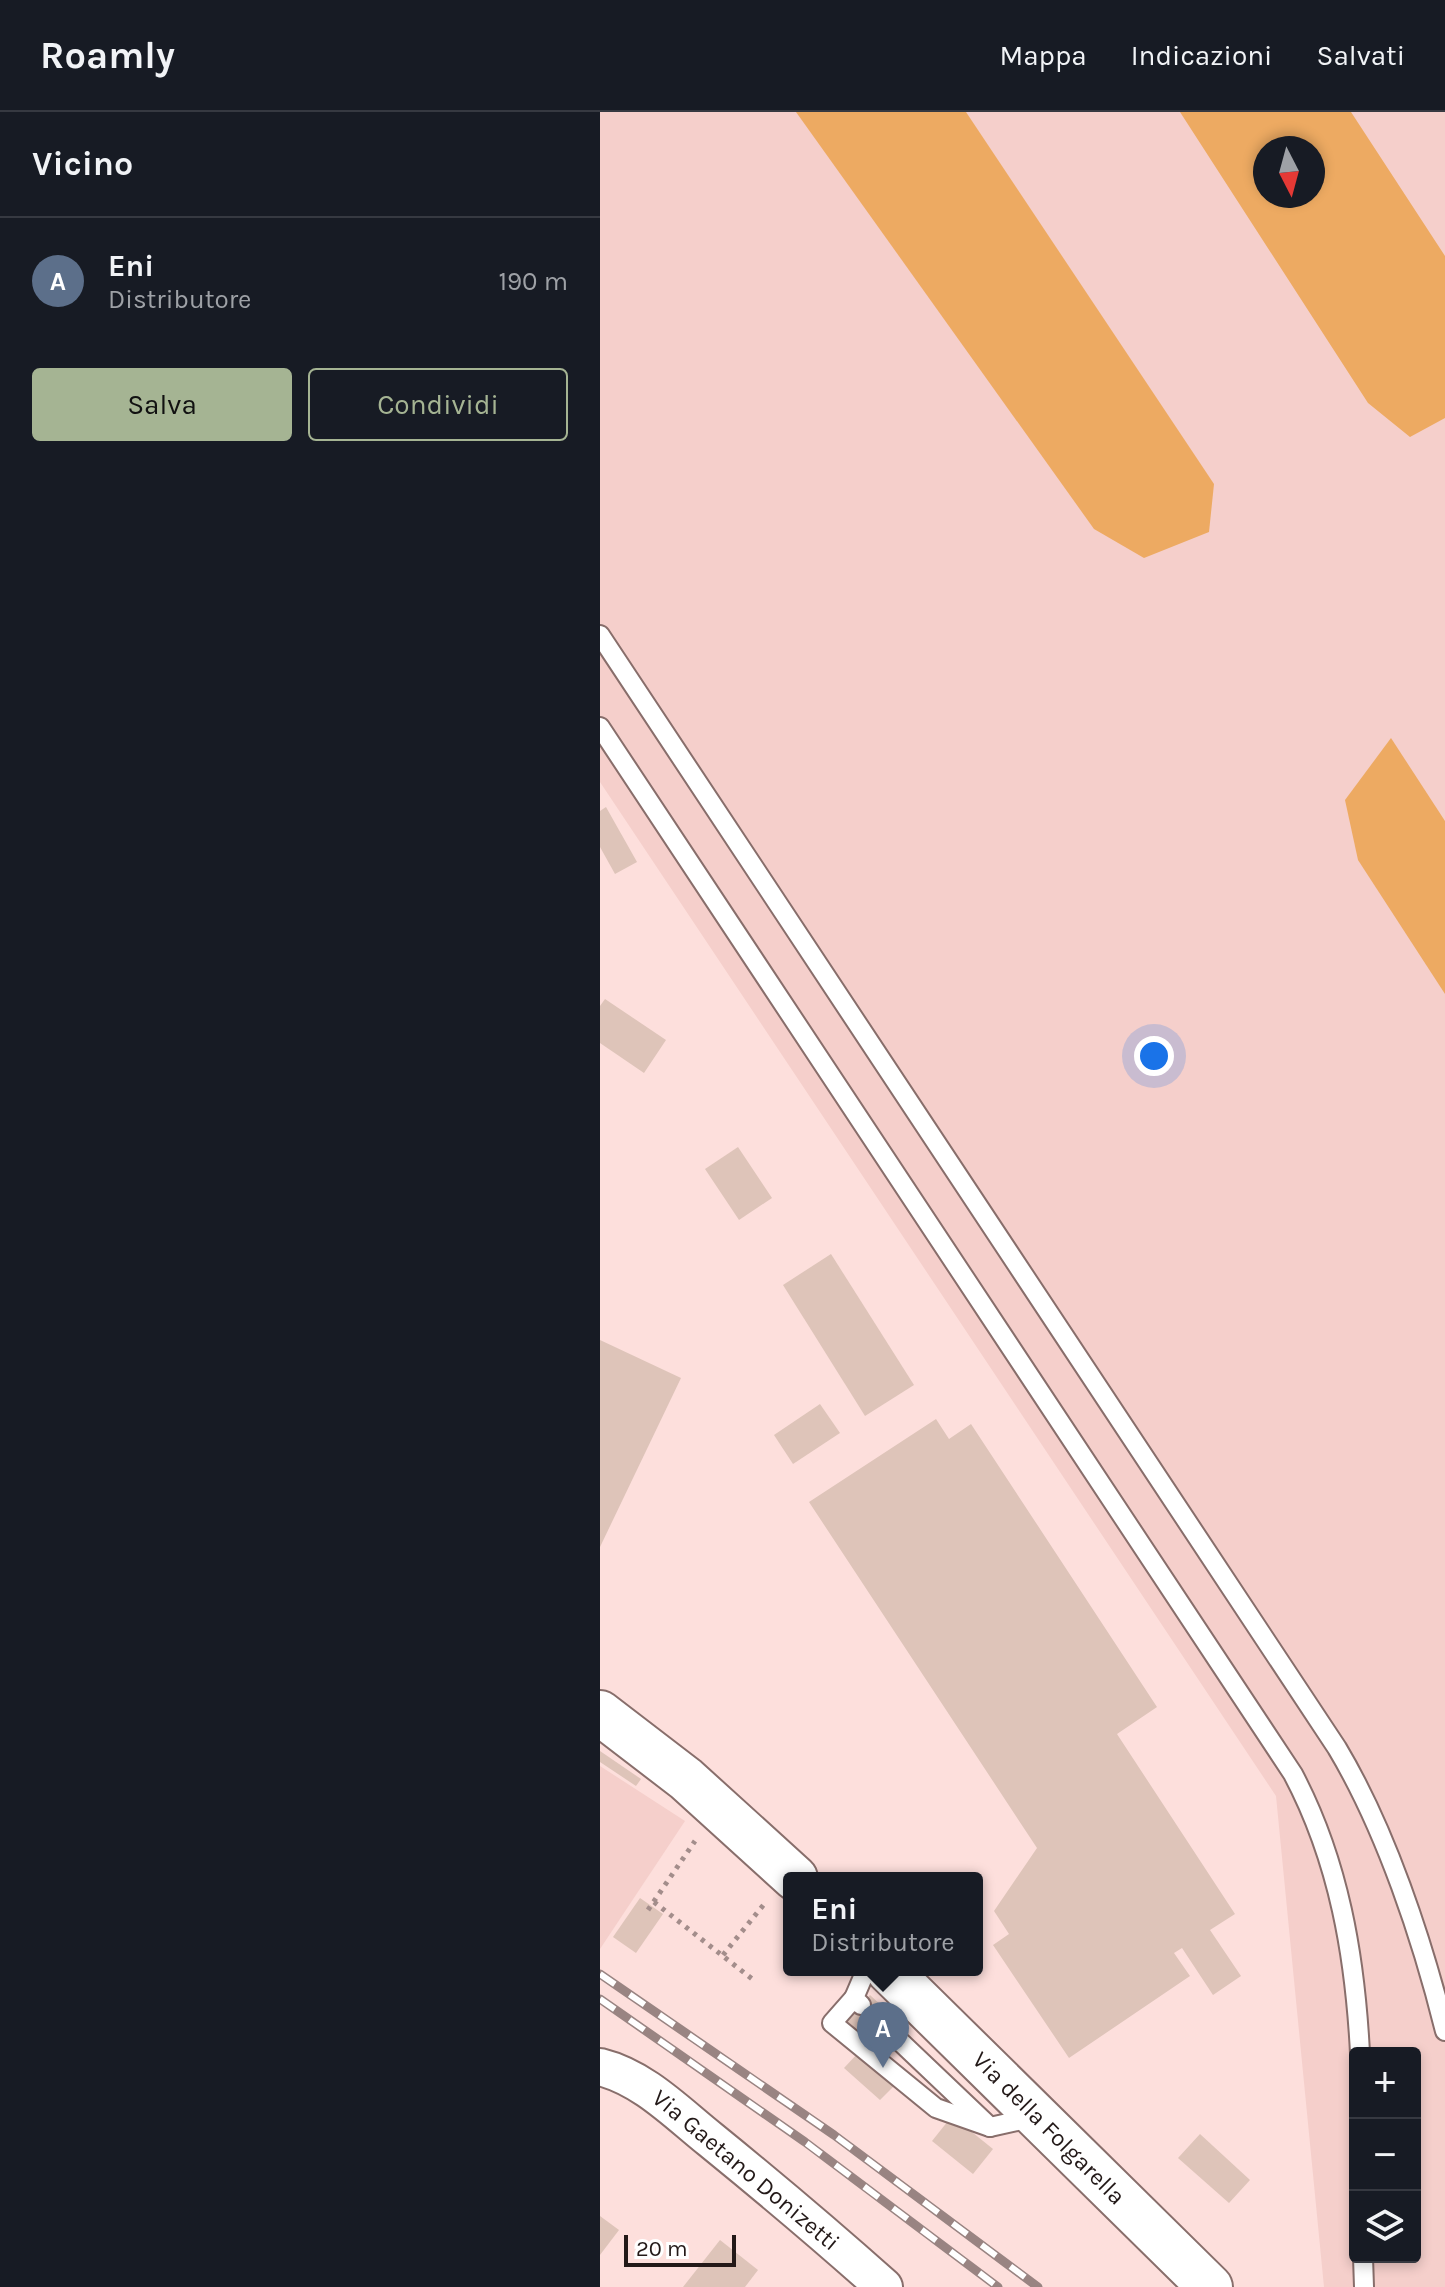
<!DOCTYPE html>
<html lang="it">
<head>
<meta charset="utf-8">
<style>
  body { margin:0; font-family:Karla,sans-serif; background:#20242c; color:#f1f3f6 }
  .controls { position:absolute; right:24px; bottom:24px; display:grid; overflow:hidden; border-radius:8px; box-shadow:0 4px 12px #0003 }
  .controls button { width:72px; height:72px; display:grid; place-items:center; padding:0; border:0; border-bottom:2px solid #363941; background:#171b24; color:#f1f3f6; font:40px sans-serif }
  .compass { position:absolute; left:653px; top:24px; width:72px; height:72px; border-radius:50%; background:#171b24; box-shadow:0 4px 12px #0003; rotate:174deg }
  .scale { position:absolute; left:24px; bottom:20px; width:112px; box-sizing:border-box; padding-left:8px; border:4px solid #231918; border-top:0; font-size:22px; line-height:28px; white-space:nowrap; color:#231918; -webkit-text-stroke:6px #fff; paint-order:stroke }
  .you { position:absolute; left:554px; top:944px; width:28px; height:28px; margin:-20px; border:6px solid #fff; border-radius:50%; background:#1a73e8; box-shadow:0 0 0 12px #1a73e833 }
  .badge { display:grid; place-items:center; width:52px; height:52px; border-radius:50%; background:#a5b493; color:#fff; font-size:26px; font-weight:700 }
  .pin { position:absolute; translate:-50% -66px; filter:drop-shadow(0 2px 4px #0008) }
  .pin::after { content:''; position:absolute; top:42px; width:28px; height:24px; background:inherit; clip-path:polygon(0 0,100% 0,50% 100%) }
  .popup { position:absolute; left:183px; top:1760px; width:200px; height:104px; box-sizing:border-box; display:grid; place-content:center; border-radius:8px; background:#171b24; filter:drop-shadow(0 2px 6px #0005); font-size:26px; white-space:nowrap; color:#9ea1a6 }
  .popup b { font-size:30px; color:#f1f3f6 }
  .popup::after { content:''; position:absolute; left:50%; top:100%; margin-left:-16px; border:16px solid transparent; border-top-color:#171b24 }
  .list { margin:0; padding:0; list-style:none }
  h2 { display:flex; justify-content:space-between; align-items:center; height:104px; margin:0; padding:0 32px; font-size:34px }
  h2 small { font-size:26px; font-weight:400; color:#9ea1a6 }
  .list li { display:grid; grid-template-columns:52px 1fr auto; gap:24px; align-items:center; box-sizing:border-box; height:128px; padding:0 32px; border-top:2px solid #363941 }
  .list b { display:block; font-size:30px; white-space:nowrap }
  .list p { margin:0; font-size:26px; white-space:nowrap; color:#9ea1a6 }
  .list em { font-size:26px; font-style:normal; color:#9ea1a6 }
  .actions { display:flex; gap:16px; padding:24px 32px }
  .actions a { flex:1; padding:18px 0; border:2px solid #a5b493; border-radius:8px; text-align:center; font-size:28px; color:#a5b493 }
  .actions .main { background:#a5b493; color:#111 }
  .icon { flex:none; width:44px; height:44px; fill:none; stroke:currentColor; stroke-width:2; stroke-linecap:round; stroke-linejoin:round }
  .map { position:relative; flex:none; width:845px; height:2175px; overflow:hidden }
  header { display:flex; align-items:center; gap:48px; box-sizing:border-box; height:112px; padding:0 40px; background:#171b24; border-bottom:2px solid #363941 }
  header strong { font-size:38px }
  nav { display:flex; gap:44px; margin-inline-start:auto; font-size:28px }
  main { display:flex }
  aside { flex:1; background:#171b24 }
  .map>svg:first-child { display:block }
</style>
</head>
<body>
<header>
<strong>Roamly</strong>
<nav><a>Mappa</a><a>Indicazioni</a><a>Salvati</a></nav>
</header>
<main>
<aside>
<h2>Vicino<small></small></h2>
<ul class="list">
<li><span class="badge" style="background:#5c6f8a">A</span><div><b>Eni</b><p>Distributore</p></div><em>190 m</em></li>
</ul>
<div class="actions"><a class="main">Salva</a><a>Condividi</a></div>
</aside>
<div class="map">
<svg width="845" height="2175" viewBox="0 0 845 2175">
  <rect width="100%" height="100%" fill="#fddfdc"/>
  <g fill="#f5cfcb" fill-rule="evenodd">
    <path d="M 0,0 L 845,0 L 845,2175 L 724,2175 L 676,1684 L 0,670 ZM 665,36 L 713,36 L 713,84 L 665,84 ZM 755,1941 L 815,1941 L 815,2145 L 755,2145 Z"/>
    <polygon points="0,1654 85,1709 0,1837"/>
  </g>
  <g fill="#edaa62" fill-rule="evenodd">
    <polygon points="196,0 366,0 614,372 609,420 544,446 494,417"/>
    <path d="M 580,0 L 751,0 L 845,144 L 845,306 L 810,325 L 768,291 ZM 665,36 L 713,36 L 713,84 L 665,84 Z"/>
    <polygon points="791,626 845,709 845,882 758,748 745,688"/>
  </g>
  <g fill="#dec4b9">
    <polygon points="6,695 37,750 15,762 0,735 0,699"/>
    <polygon points="5,887 66,928 44,961 0,931 0,894"/>
    <polygon points="138,1035 172,1086 139,1108 105,1057"/>
    <polygon points="231,1142 314,1273 265,1304 183,1173"/>
    <polygon points="0,1228 81,1266 0,1435"/>
    <polygon points="220,1292 240,1321 193,1352 174,1323"/>
    <polygon points="336,1307 349,1327 371,1312 557,1595 517,1622 635,1802 610,1818 641,1864 613,1883 582,1836 574,1841 590,1864 469,1946 393,1833 409,1822 394,1799 437,1736 209,1390"/>
    <polygon points="0,1639 41,1667 36,1674 0,1650"/>
    <polygon points="40,1786 63,1802 36,1841 13,1825"/>
    <polygon points="270,1883 298,1909 271,1938 243,1912"/>
    <polygon points="259,1940 295,1973 280,1988 244,1956"/>
    <polygon points="352,2004 393,2037 373,2062 332,2029"/>
    <polygon points="600,2022 650,2068 629,2091 578,2046"/>
    <polygon points="0,2104 19,2118 0,2143"/>
    <polygon points="120,2128 158,2158 145,2175 83,2175"/>
  </g>
  <g fill="none" stroke-linecap="round" stroke-linejoin="round">
    <defs>
      <g id="service">
        <path d="M 0,523 L 737,1636 C 786,1718 822,1827 845,1919"/>
        <path d="M 0,615 L 693,1662 C 739,1749 755,1844 760,1941"/>
        <polyline points="254,1886 232,1911 336,1996 390,2015"/>
        <polyline points="261,1893 254,1886 266,1858"/>
        <polyline points="289,1919 390,2015 435,2005"/>
        <polyline points="763,2145 764,2175"/>
      </g>
      <path id="minor" d="M 0,1955 C 44,1966 77,2001 111,2028 C 170,2076 228,2125 284,2175"/>
      <g id="tertiary">
        <polyline points="0,1601 86,1667 195,1766"/>
        <polyline points="288,1858 610,2175"/>
      </g>
    </defs>
    <use href="#service" stroke="#886e6b" stroke-width="22"/>
    <use href="#minor" stroke="#886e6b" stroke-width="40"/>
    <use href="#tertiary" stroke="#886e6b" stroke-width="48"/>
    <g stroke="#a38d8b" stroke-width="5" stroke-dasharray="4 6" stroke-linecap="butt">
      <polyline points="54,1790 156,1870"/>
      <polyline points="48,1798 95,1729"/>
      <polyline points="123,1843 165,1791"/>
    </g>
    <use href="#service" stroke="#fff" stroke-width="18"/>
    <use href="#minor" stroke="#fff" stroke-width="36"/>
    <use href="#tertiary" stroke="#fff" stroke-width="44"/>
    <defs>
      <g id="rail">
        <polyline points="0,1862 234,2023 438,2175"/>
        <polyline points="0,1887 205,2030 398,2175"/>
      </g>
    </defs>
    <use href="#rail" stroke="#998482" stroke-width="9"/>
    <use href="#rail" stroke="#fff" stroke-width="6" stroke-dasharray="18" stroke-linecap="butt"/>
  </g>
  <g text-anchor="middle" dominant-baseline="central" stroke-width="6" stroke-linejoin="round" paint-order="stroke">
    <g font-size="24" fill="#231918" stroke="#fff">
      <text transform="translate(449 2016) rotate(45)">Via della Folgarella</text>
      <text transform="translate(146 2058) rotate(40)">Via Gaetano Donizetti</text>
    </g>
  </g>
</svg>
<div class="controls">
<button>+</button>
<button>−</button>
<button><svg class="icon" aria-label="layers" viewBox="0 0 24 24"><path d="M12 4l9 5-9 5-9-5zM3 14l9 5 9-5"/></svg></button>
</div>
<svg class="compass" viewBox="-18 -18 36 36"><path d="M0-13l5 13h-10z" fill="#e53935"/><path d="M0 13l5-13h-10z" fill="#9ea1a6"/></svg>
<div class="scale">20 m</div>
<div class="you"></div>
<div class="pin badge" style="left:283px;top:1956px;background:#5c6f8a">A</div>
<div class="popup"><b>Eni</b>Distributore</div>
</div>
</main>
</body>
</html>
